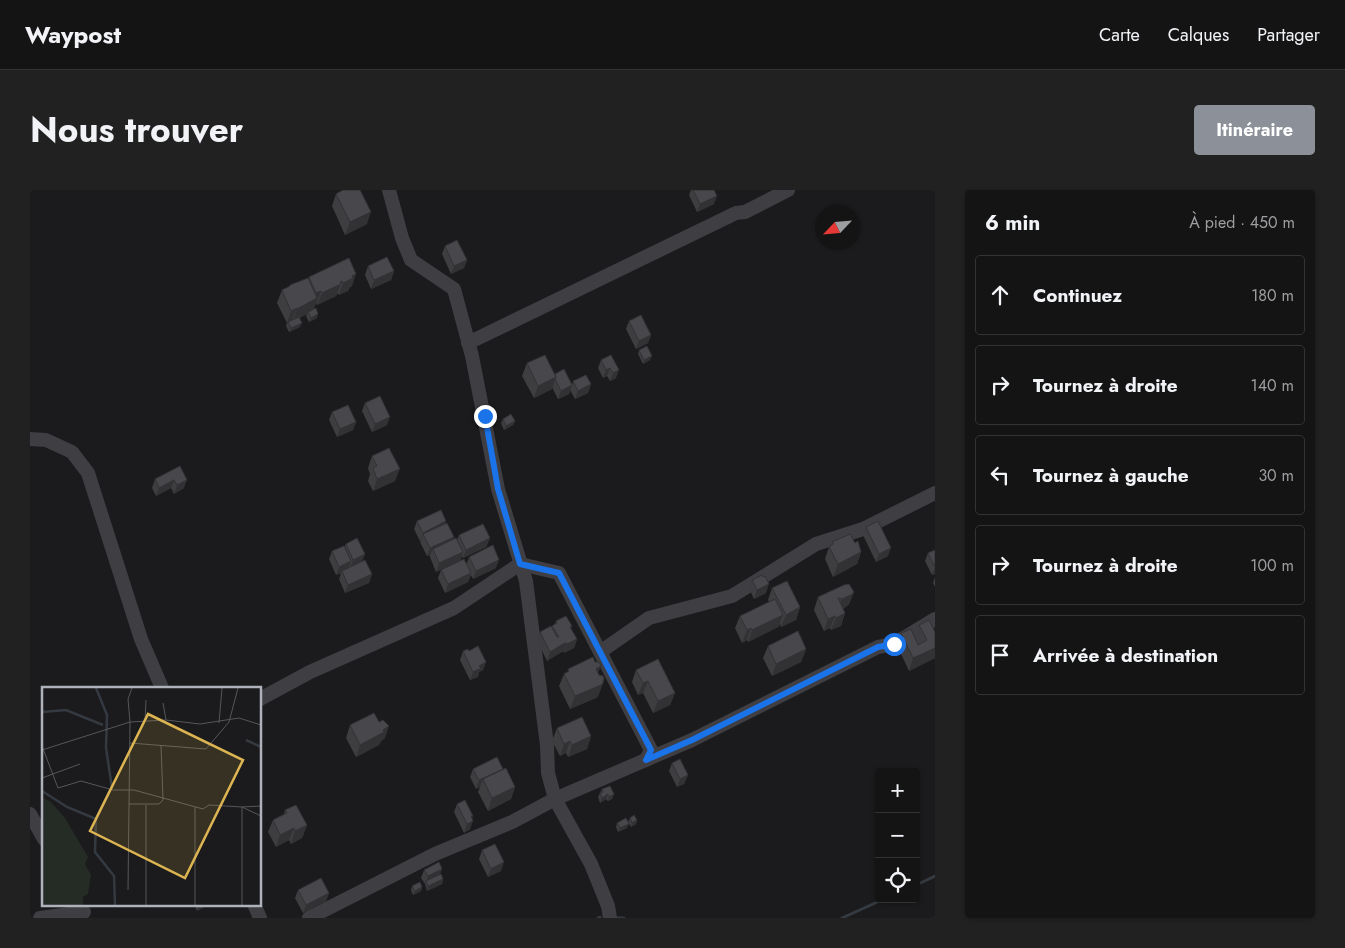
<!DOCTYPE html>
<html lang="fr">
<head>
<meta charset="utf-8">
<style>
  body { margin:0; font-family:Jost,sans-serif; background:#212122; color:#f1f3f6 }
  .controls { position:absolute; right:15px; bottom:15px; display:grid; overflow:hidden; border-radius:5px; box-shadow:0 1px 4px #0004 }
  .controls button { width:45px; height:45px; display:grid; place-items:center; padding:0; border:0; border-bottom:1px solid #333334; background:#141415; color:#f1f3f6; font:25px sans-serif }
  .compass { position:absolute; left:785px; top:15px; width:45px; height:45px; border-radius:50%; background:#141415; box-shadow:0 1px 4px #0004; rotate:244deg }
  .stop { position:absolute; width:15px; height:15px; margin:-11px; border:4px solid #1a73e8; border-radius:50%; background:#fff }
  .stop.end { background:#1a73e8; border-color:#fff; box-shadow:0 1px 5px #0008 }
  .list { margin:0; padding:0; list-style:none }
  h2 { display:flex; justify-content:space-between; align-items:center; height:65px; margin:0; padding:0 20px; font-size:21px }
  h2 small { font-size:16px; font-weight:400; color:#9d9ea0 }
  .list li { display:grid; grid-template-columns:32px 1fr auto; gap:15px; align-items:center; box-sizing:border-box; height:80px; margin:0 10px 10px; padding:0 10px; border:1px solid #333334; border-radius:5px }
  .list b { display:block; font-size:19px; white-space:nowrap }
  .list em { font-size:16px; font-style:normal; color:#9d9ea0 }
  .icon { flex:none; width:28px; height:28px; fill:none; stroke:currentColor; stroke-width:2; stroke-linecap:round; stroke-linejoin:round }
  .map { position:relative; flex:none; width:905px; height:728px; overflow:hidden; border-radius:5px }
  header { display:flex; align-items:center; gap:30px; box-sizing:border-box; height:70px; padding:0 25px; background:#141415; border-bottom:1px solid #333334 }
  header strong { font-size:24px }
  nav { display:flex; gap:28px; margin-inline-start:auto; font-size:18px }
  .intro { display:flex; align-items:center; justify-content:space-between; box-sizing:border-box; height:120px; padding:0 30px }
  h1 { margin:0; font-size:35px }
  .button { padding:12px 22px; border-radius:5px; background:#8c9099; color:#fff; font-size:18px; font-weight:700 }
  main { display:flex; gap:30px; padding:0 30px }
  aside { flex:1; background:#141415; border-radius:5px; box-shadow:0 1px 4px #0004 }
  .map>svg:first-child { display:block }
</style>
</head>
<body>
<header>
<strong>Waypost</strong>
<nav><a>Carte</a><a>Calques</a><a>Partager</a></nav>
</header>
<div class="intro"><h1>Nous trouver</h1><a class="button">Itinéraire</a></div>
<main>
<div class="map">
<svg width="905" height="728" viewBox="0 0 905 728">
  <rect width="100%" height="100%" fill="#1b1a1c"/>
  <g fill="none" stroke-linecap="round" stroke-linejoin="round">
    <g stroke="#343a41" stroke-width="3">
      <polyline points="886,695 905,686"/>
      <polyline points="568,728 570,727"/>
      <polyline points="586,728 594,728"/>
      <polyline points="812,728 854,709"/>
    </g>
    <g stroke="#3e3e43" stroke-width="14">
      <polyline points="359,0 372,48 381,70 424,99 442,166 468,299 496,391 517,555 518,583 525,609 561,674 578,716 580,728"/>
      <polyline points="438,153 706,23 715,22 758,0"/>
      <polyline points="0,249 16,250 42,262 58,283 111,449 132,498"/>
      <polyline points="570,462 619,428 702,406 786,354 833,339 905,303"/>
      <polyline points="230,509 280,482 424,418 490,374 529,383 621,560 616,570"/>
      <polyline points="0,624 14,649"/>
      <polyline points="224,714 230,728"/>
      <polyline points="10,728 54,722"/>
      <polyline points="279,728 405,664 482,632 525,609 662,550 848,457 864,454 905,429"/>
    </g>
  </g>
  <g fill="#3e3e41">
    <polygon points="661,0 684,0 684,14 667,22 659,5"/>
    <polygon points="306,4 337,34 315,45 302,16"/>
    <polygon points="415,56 437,70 434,78 421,84 412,64"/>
    <polygon points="319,68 322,96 320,97 318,101 309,105 308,103 306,106 287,115 286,113 285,114 283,120 287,128 279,132 276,126 277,124 269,128 270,137 259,142 256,136 257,133 247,113 252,100 259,97 260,95 278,89 279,87"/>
    <polygon points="338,76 364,81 361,90 341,99 335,85"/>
    <polygon points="599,131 621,145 618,153 606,159 596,139"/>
    <polygon points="609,160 620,170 613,174 608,164"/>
    <polygon points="581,165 586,188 580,191 577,186 573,188 568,178 571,170"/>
    <polygon points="497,173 525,184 542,195 543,191 561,194 558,203 545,209 540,200 539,204 528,209 522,197 522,199 504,208 492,186"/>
    <polygon points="335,213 357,235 342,242 332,221"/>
    <polygon points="302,222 326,232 323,240 307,247 299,230"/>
    <polygon points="473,229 485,231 483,235 474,240 471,233"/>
    <polygon points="342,266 365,291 343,301 338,291 340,284 338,278"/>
    <polygon points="150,276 154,298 144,304 141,298 126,306 122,298 125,289"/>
    <polygon points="387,331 415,333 423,349 427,350 429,345 460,348 456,357 433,368 432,366 430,371 437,373 439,367 466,378 443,389 441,385 438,392 415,403 408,388 411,380 428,372 406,382 400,367 400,365 397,366 390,352 391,350 390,351 384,339"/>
    <polygon points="836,337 858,366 846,372 833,345"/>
    <polygon points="802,352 825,353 831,362 827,374 803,387 795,369 799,357 801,356"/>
    <polygon points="316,354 335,364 332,371 342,384 339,393 315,403 309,389 311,383 306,385 299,369 302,361 314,357"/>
    <polygon points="905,360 905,384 902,385 895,371 898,363"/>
    <polygon points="905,387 905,397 903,393"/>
    <polygon points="722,390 736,403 724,409 719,398"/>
    <polygon points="742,398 770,417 766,430 751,437 750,434 748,437 718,452 717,450 712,453 705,438 710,426 739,412 738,410"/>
    <polygon points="824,402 819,414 813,419 815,423 811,436 801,440 800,438 794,441 784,420 788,407"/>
    <polygon points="526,431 542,436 541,439 547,449 544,458 534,463 534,461 530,463 517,471 507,450 510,442 522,437 522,436 525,434"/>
    <polygon points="889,435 905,442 905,468 879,481 867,455 871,443 885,447"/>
    <polygon points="738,456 776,459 771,472 742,486 733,468"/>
    <polygon points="433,461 439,461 456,472 453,480 449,482 448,487 440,490 430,470"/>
    <polygon points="538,479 568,483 573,493 568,506 566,508 540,519 529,496 534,484 538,482"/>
    <polygon points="606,480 645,503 640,515 623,523 613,503 608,505 602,492"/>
    <polygon points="320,535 355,548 351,551 349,555 326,567 316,548"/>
    <polygon points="527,538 561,546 557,559 538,567 536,563 530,566 522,551"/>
    <polygon points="642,573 658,585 654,594 647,597 639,581"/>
    <polygon points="443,579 473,579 485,597 481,609 458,621 448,602 450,597 446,599 440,587"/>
    <polygon points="572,599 584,604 582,609 578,611 576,609 570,613 568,607"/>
    <polygon points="427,614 442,628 440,639 434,643 424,622"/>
    <polygon points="255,620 277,635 272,648 261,654 259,650 246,657 238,642 243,630 254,624"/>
    <polygon points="600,628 607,630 606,634 601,637 598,632"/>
    <polygon points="587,633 597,638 588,642 586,637"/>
    <polygon points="452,660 471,681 458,687 449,669"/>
    <polygon points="412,679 410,684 413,689 412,694 397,701 395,694 391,688 394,680"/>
    <polygon points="382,696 392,697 391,701 383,705 381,700"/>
    <polygon points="268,700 299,703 296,711 273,723 265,708"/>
    <polygon points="164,714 179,714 167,721"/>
  </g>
  <g fill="#323235">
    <polygon points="687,6 684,14 667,22 670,14"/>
    <polygon points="341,22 337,34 315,45 320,32"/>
    <polygon points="437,70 434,78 421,84 424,76"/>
    <polygon points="364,81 361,90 341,99 344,90"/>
    <polygon points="326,84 322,96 320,97 318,101 309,105 313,93 322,86"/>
    <polygon points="312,91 306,106 287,115 292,103"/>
    <polygon points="291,101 283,121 278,122 277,124 263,132 267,119 284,110 286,103"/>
    <polygon points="267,118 262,130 257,133 261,121"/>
    <polygon points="288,124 287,128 279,132 281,128"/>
    <polygon points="272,133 270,137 259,142 261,138"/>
    <polygon points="621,145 618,153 606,159 609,151"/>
    <polygon points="622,166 620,170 613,174 614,170"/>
    <polygon points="580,178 577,186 573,188 576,180"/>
    <polygon points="589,180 586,188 580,191 583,183"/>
    <polygon points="526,187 522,199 504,208 508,196"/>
    <polygon points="561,194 558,203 545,209 548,201"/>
    <polygon points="542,195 539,204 528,209 531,201"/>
    <polygon points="360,227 357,235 342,242 345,234"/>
    <polygon points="485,231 483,235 474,240 476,236"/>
    <polygon points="326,232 323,240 307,247 310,239"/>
    <polygon points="370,279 365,291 343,301 347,289"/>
    <polygon points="144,290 141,298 126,306 129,298"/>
    <polygon points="157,290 154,298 144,304 147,295"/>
    <polygon points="416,331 413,339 393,344 391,350 390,351 393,343"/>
    <polygon points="424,347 421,355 403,359 400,365 397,366 400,358"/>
    <polygon points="460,348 456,357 433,368 436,360"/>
    <polygon points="861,358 858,366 846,372 849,364"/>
    <polygon points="433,362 430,371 406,382 409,373"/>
    <polygon points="831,362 827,374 803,387 808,374"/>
    <polygon points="335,364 332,372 320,378 323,370"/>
    <polygon points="469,370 466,378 443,389 446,381"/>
    <polygon points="321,371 318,380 312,381 311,383 306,385 309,377"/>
    <polygon points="905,377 905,384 902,385"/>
    <polygon points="441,383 438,392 415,403 418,394"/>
    <polygon points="342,384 339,393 315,403 318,395"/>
    <polygon points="739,394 736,403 724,409 727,400"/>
    <polygon points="824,402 819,414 816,417 807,421 812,409"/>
    <polygon points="770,417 766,430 751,437 756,425"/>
    <polygon points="815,423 811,436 801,440 806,428"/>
    <polygon points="753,425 748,437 718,452 722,440"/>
    <polygon points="805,426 800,438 794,441 798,429"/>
    <polygon points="721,438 717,450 712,453 717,440"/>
    <polygon points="547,449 544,458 534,463 537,454"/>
    <polygon points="537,453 534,461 530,463 517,471 520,462 533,454"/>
    <polygon points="905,458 905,468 879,481 883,468"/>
    <polygon points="776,459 771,472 742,486 746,474"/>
    <polygon points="456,472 453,480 449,482 448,487 440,490 443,482 449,476"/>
    <polygon points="571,476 566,488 566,479"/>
    <polygon points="618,491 613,503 608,505 613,493"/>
    <polygon points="573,493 568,506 566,508 540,519 545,506"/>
    <polygon points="645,503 640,515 623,523 628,511"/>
    <polygon points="359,536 355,548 351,551 349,555 326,567 330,555"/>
    <polygon points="561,546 557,559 538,567 542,555"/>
    <polygon points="540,551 536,563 530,566 534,554"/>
    <polygon points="473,579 453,589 450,597 446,599 449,590"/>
    <polygon points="658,585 654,594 647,597 650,589"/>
    <polygon points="485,597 481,609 458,621 462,608"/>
    <polygon points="578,604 576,609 570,613 572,608"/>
    <polygon points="584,604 582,609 578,611 579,607"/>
    <polygon points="441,626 443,626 441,632 443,631 440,639 434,643 437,634"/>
    <polygon points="607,630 606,634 601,637 602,633"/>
    <polygon points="599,634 597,638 588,642 590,638"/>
    <polygon points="277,635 272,648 261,654 265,641"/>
    <polygon points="264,638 259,650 246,657 250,645"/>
    <polygon points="474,672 471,681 458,687 461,679"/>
    <polygon points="412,679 409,687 396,691 395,695 398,686"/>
    <polygon points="413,689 412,694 397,701 398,696"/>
    <polygon points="392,697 391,701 383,705 385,701"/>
    <polygon points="299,703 296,711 273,723 276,715"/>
    <polygon points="169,714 179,714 167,721"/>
  </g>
  <g fill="#48484c" stroke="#323235">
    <polygon points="313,0 330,0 341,22 320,32 306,4"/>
    <polygon points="663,0 684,0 687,6 670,14"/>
    <polygon points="427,50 437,70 424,76 415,56"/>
    <polygon points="357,67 364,81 344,90 338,76"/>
    <polygon points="319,68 326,84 322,86 323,88 313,93 312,91 310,92 311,94 292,103 291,101 286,103 279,87"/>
    <polygon points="278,88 287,108 267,119 267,118 261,121 252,100 260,96 260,95"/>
    <polygon points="286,118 288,124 281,128 278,122"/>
    <polygon points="611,125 621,145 609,151 599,131"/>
    <polygon points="269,127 272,133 261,138 258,132"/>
    <polygon points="617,156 622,166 614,170 609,160"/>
    <polygon points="515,165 526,187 508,196 497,173"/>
    <polygon points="581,165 589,180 583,183 580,178 576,180 571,170"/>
    <polygon points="534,179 542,195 531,201 525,189 526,187 525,184"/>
    <polygon points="556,185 561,194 548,201 543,191"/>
    <polygon points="350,206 360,227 345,234 335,213"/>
    <polygon points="318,215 326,232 310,239 302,222"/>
    <polygon points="481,224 485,231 476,236 473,229"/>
    <polygon points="359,258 370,279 347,289 343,278 347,276 342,266"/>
    <polygon points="150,276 157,290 147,295 144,290 129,298 125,289"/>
    <polygon points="411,320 416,331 393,343 387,331"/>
    <polygon points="848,331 861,358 849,364 836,337"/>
    <polygon points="417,333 424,347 400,358 393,344"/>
    <polygon points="453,334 460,348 436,360 429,345"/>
    <polygon points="820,344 825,353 828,351 831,362 808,374 799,357 803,354 802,352"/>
    <polygon points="327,348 335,364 323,370 316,354"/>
    <polygon points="426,348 433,362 409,373 403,359"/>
    <polygon points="463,355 469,370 446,381 439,367"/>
    <polygon points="314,356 321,371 309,377 302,361"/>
    <polygon points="905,360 905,377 898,363"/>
    <polygon points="434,369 441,383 418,394 411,380"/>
    <polygon points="335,370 342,384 318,395 312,381"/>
    <polygon points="732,385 733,387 735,386 739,394 727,400 722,390"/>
    <polygon points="757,391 770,417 756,425 742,398"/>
    <polygon points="819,394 824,402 821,405 812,409 808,408 815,423 806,428 805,426 798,429 788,407 814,395"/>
    <polygon points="745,409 753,425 722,440 721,438 717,440 710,426"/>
    <polygon points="536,426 542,436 540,437 547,449 537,454 537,453 533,454 520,462 510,442 521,436 527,447 529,447 522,436 527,433 526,431"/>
    <polygon points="899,430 905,442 905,458 883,468 871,443 881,439 888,455 897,450 889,435"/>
    <polygon points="768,441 776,459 746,474 738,456"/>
    <polygon points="448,456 456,472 449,476 451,478 443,482 433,461 438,459 439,461"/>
    <polygon points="563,467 565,472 569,472 571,476 566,479 569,485 573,486 574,488 573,493 571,495 545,506 534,484 539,481 538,479"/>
    <polygon points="628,469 645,503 628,511 618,491 613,493 606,480"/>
    <polygon points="344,523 349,532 353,530 359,536 353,540 354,542 330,555 320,535"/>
    <polygon points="552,527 561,546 542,555 540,551 534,554 527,538"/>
    <polygon points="467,567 473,579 449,590 443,579"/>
    <polygon points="650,569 658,585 650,589 642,573"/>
    <polygon points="476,578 485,597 462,608 453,589"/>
    <polygon points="580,596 584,604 579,607 578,604 572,608 570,603 573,602 572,599"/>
    <polygon points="435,610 443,626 441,626 443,631 437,634 427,614"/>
    <polygon points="266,615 277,635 265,641 264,638 250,645 243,630 257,623 255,620"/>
    <polygon points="604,625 607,630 602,633 600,628"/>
    <polygon points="596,628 599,634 590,638 587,633"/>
    <polygon points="465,654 474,672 461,679 452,660"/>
    <polygon points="409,672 412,679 398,686 394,680"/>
    <polygon points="411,684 413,689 398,696 396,691"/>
    <polygon points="291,688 299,703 276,715 268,700"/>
    <polygon points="390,692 392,697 385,701 382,696"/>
  </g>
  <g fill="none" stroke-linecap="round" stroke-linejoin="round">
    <polyline stroke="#1a73e8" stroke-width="6" points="455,226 468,299 490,374 529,383 621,560 616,570 662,550 848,457 864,454"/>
  </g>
  <g transform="translate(12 497)">
    <rect width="219" height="219" fill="#1b1a1c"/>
    <path d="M 0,111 L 8,114 L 23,131 L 46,170 L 43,177 L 49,188 L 46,207 L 41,210 L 41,218 L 0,218 Z" fill="#252c26"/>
    <path fill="none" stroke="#343a41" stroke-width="2.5" d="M 54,1 L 65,28 L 64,61 L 70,101M 0,25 L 24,23 L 61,38M 204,53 L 219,60M 68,103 L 54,132 L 53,165 L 72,189 L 73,218M 0,104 L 25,120 L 54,132"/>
    <path fill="none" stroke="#56575b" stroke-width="1" d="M 121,16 L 124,33M 103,34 L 104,13M 177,36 L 180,1M 88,56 L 164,62 L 187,35 L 196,1M 0,59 L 16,101 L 39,94 L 71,103 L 92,103 L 161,122 L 167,118 L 200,120 L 219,129M 0,63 L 88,35 L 86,12 L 90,1M 0,91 L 38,77M 87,117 L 117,117 L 121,113 L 119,58M 153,120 L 153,218M 86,203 L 88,35 L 124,33 L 158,37 L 197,31 L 219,38M 104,218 L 104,118M 200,218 L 200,120 L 219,119"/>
    <path fill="#dcb552" fill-opacity="0.15" stroke="#dcb552" stroke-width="2.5" d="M 106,27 L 201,73 L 143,191 L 48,144 Z"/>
    <rect width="219" height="219" fill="none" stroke="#afb2ba" stroke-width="2.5"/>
  </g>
</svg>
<div class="controls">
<button>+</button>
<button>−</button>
<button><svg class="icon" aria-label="locate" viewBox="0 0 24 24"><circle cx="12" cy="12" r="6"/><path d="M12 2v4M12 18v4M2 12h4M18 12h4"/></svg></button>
</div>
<svg class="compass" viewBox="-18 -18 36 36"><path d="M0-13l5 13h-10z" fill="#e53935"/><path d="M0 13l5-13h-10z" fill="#9d9ea0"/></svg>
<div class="stop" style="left:864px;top:454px"></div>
<div class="stop end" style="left:455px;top:226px"></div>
</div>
<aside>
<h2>6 min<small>À pied · 450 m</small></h2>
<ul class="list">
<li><svg class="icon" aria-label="ahead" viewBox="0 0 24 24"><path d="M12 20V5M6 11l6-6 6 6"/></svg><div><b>Continuez</b></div><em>180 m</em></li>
<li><svg class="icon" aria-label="right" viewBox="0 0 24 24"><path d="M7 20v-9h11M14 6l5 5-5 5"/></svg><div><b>Tournez à droite</b></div><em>140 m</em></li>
<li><svg class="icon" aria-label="left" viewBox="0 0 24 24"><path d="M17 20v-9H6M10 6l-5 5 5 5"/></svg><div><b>Tournez à gauche</b></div><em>30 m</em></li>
<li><svg class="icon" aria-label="right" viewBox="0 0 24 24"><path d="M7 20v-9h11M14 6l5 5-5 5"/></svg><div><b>Tournez à droite</b></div><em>100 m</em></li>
<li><svg class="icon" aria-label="arrive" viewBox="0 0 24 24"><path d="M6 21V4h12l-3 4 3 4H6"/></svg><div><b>Arrivée à destination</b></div></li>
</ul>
</aside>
</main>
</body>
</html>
